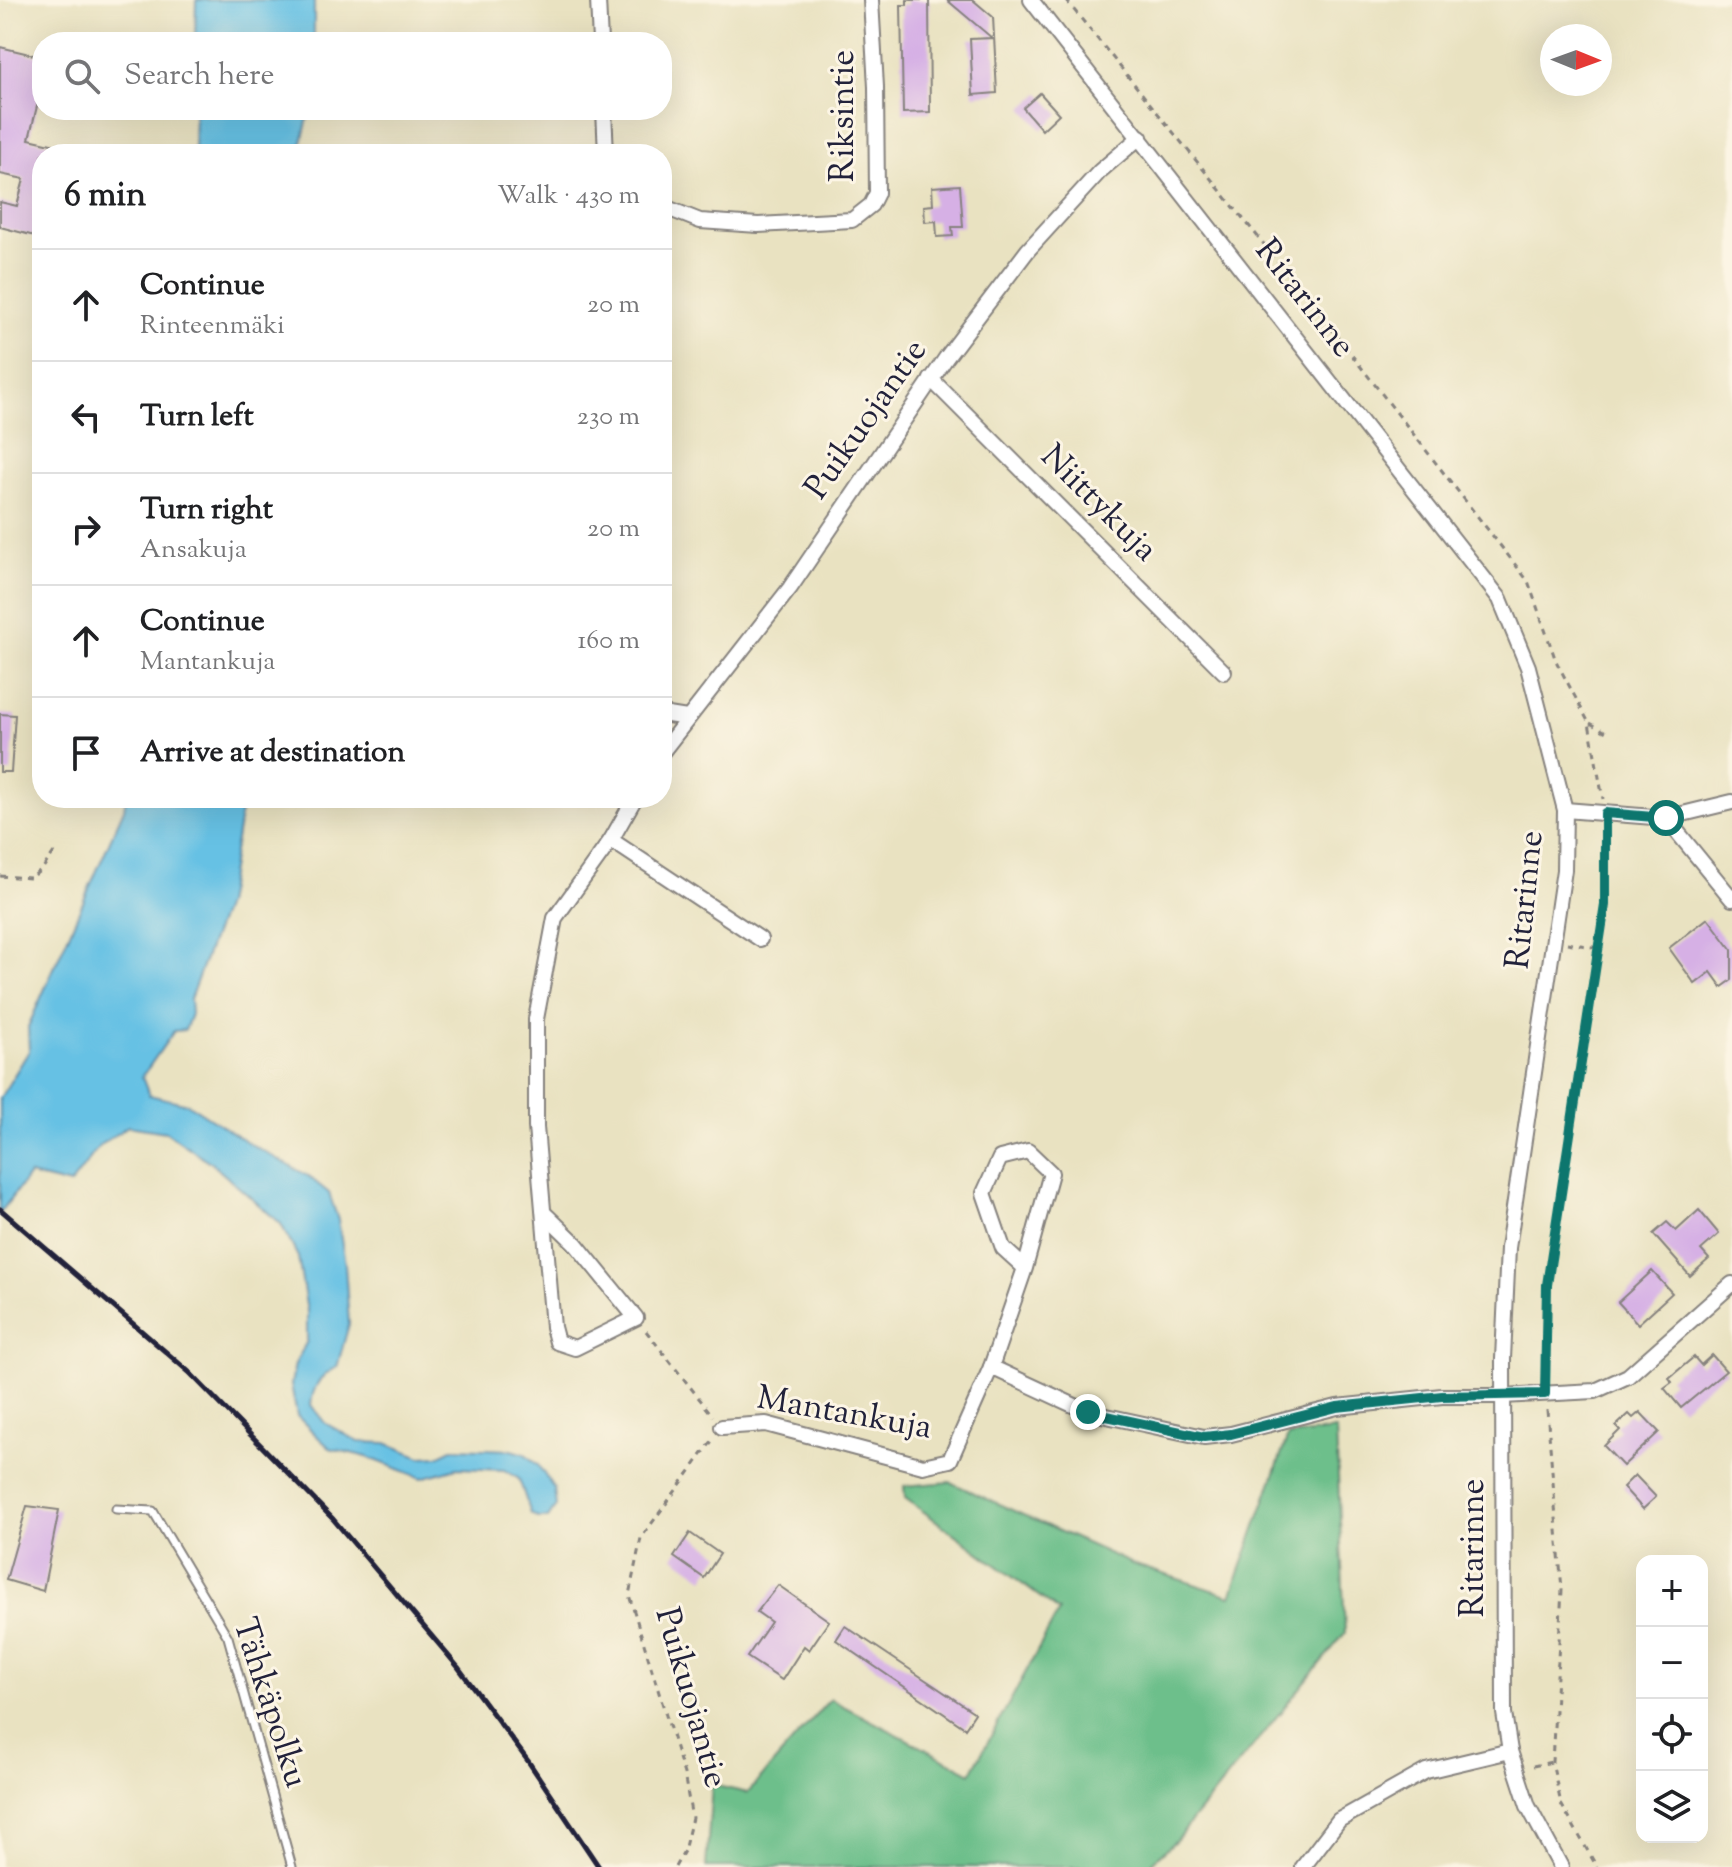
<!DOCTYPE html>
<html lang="en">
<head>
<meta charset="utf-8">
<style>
  body { margin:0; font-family:"Sorts Mill Goudy",serif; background:#f2f2f2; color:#202124 }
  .controls { position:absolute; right:24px; bottom:24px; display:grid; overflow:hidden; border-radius:16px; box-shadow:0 8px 32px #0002 }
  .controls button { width:72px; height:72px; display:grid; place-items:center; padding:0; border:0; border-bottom:2px solid #e0e0e0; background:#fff; color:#202124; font:40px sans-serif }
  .compass { position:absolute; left:1540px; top:24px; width:72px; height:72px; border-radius:50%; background:#fff; box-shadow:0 8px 32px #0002; rotate:91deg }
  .stop { position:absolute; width:24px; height:24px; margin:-18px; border:6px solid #0f766e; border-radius:50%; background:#fff }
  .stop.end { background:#0f766e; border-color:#fff; box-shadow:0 2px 8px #0008 }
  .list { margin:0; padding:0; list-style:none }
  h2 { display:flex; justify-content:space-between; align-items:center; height:104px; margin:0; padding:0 32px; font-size:34px }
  h2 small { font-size:26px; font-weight:400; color:#757577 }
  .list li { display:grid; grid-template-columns:52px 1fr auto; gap:24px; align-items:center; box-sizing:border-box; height:112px; padding:0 32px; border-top:2px solid #e0e0e0 }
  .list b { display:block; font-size:30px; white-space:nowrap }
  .list p { margin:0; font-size:26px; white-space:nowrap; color:#757577 }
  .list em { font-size:26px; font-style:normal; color:#757577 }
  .icon { flex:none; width:44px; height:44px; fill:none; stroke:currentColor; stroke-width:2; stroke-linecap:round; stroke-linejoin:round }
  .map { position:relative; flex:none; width:1732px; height:1867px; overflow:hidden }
  .search { position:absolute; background:#fff; box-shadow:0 8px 32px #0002; left:32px; top:32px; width:640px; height:88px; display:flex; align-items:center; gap:20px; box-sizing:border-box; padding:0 28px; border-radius:32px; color:#757577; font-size:30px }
  .panel { position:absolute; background:#fff; box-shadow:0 8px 32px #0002; left:32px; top:144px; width:640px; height:664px; border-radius:32px }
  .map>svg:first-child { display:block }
</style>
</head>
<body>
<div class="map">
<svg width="1732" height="1867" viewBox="0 0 1732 1867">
  <rect width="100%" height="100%" fill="#fcf5e5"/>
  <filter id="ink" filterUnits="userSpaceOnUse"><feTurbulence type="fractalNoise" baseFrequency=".0125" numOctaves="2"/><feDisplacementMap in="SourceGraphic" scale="16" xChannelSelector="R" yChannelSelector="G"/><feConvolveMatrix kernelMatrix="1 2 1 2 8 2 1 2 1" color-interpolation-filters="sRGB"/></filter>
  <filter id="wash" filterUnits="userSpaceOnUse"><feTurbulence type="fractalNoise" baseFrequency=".006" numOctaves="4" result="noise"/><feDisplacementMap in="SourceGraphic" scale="32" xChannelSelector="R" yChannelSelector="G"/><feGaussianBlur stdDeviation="1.8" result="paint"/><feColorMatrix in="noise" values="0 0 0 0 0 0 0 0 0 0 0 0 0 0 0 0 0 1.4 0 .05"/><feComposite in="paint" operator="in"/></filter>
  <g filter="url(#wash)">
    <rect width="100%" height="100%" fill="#e9e2c1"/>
    <polygon fill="#6dbf8b" stroke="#487063" stroke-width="2" points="1336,1430 1345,1633 1177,1839 1152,1862 1151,1867 706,1867 712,1785 748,1793 830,1699 971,1773 1059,1611 905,1498 904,1486 950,1482 1132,1564 1231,1596 1288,1436"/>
    <g fill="#66c1e4" stroke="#447290" stroke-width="2">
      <polygon points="196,0 314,0 314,42 195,42"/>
      <polygon points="195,110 310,110 299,154 194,154"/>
      <path d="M 126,798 L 243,798 L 225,905 L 190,999 L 191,1014 L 185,1030 L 174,1031 L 142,1077 L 149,1095 L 188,1104 L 247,1142 L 308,1176 L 329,1193 L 338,1220 L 345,1264 L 349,1324 L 337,1367 C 320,1377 313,1385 311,1405 L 325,1423 L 359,1442 L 386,1443 L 421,1457 L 438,1456 L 454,1448 L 512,1450 L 525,1454 L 538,1465 L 554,1489 L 556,1506 L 548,1518 L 538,1518 L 531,1514 L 519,1479 L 504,1470 L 457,1468 L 422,1478 L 367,1457 L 330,1448 L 317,1436 L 297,1416 L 291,1384 L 295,1364 L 307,1341 L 307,1311 L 298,1257 L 281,1224 L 211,1163 L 166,1132 L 128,1126 L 100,1145 L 70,1185 L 29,1175 L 0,1213 L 0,1098 L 29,1051 L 28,1027 L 124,809 Z"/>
    </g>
    <g id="blocks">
      <g fill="#d6b0e5">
        <polygon points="907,0 929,0 930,112 903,113 901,5 907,5"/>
        <polygon points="947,0 973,0 993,17 997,93 973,95 970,39 992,38"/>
        <polygon points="0,47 42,57 42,98 39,98 29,139 69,148 68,154 42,154 42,238 0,227 0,202 17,206 24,179 0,174"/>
        <polygon points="1040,93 1059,114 1042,130 1023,108"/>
        <polygon points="960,185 963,227 952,227 953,236 937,237 936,221 925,222 924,206 933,205 932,187"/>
        <polygon points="0,714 15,715 11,772 0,772"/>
        <polygon points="1708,918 1732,950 1732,980 1722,987 1711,972 1695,984 1669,948"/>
        <polygon points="1699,1210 1719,1234 1701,1250 1709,1259 1690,1276 1653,1234 1667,1222 1676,1231"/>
        <polygon points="1652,1271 1672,1293 1638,1324 1618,1302"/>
        <polygon points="1712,1355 1726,1371 1681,1408 1664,1388 1672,1382 1669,1378 1694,1357 1701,1365"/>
        <polygon points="1640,1412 1659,1432 1623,1466 1604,1446 1620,1430 1616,1426 1629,1414 1633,1418"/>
        <polygon points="1635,1475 1656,1497 1643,1509 1623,1487"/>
        <polygon points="27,1506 59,1510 43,1591 6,1580"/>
        <polygon points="690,1533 720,1554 704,1578 674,1557"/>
        <polygon points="778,1585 829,1621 809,1650 804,1646 782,1680 747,1657 771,1622 757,1612"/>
        <polygon points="845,1626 975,1713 965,1728 836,1640"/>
      </g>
    </g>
  </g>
  <g filter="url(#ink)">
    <use href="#blocks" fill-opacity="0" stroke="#86827e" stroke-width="2"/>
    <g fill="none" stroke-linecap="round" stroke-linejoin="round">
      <defs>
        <polyline id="lane" points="116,1509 153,1511 228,1637 292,1867"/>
        <g id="street">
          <polyline points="598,0 600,42"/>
          <polyline points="1031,0 1500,599 1528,667 1565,810 1564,870 1508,1248 1503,1359 1504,1713 1510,1751 1528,1806 1561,1867"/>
          <polyline points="604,110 606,154"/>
          <polyline points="662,206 700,221 758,225 852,220 871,205 877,193 876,87 871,0"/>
          <polyline points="931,379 1224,672"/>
          <polyline points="662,714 687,718"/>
          <polyline points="662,752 790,588 946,358 1028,250 1100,171 1140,137"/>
          <polyline points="1565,810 1666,818 1732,899"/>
          <polyline points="1666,818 1732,802"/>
          <polyline points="611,840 760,939"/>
          <polyline points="544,1213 575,1243 636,1318 575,1348 557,1342 553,1327 536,1127 536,1019 555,918 611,840 635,798"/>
          <polyline points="991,1367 1088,1412 1204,1437 1231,1434 1337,1407 1442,1396 1503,1396 1595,1391 1628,1376 1732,1284"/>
          <polyline points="722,1427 766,1424 923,1466 950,1460 991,1367 1025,1268 1051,1173 1028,1151 1000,1158 984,1193 1003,1248 1025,1268"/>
          <polyline points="1303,1867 1339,1820 1426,1771 1510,1751"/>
        </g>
      </defs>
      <use href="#lane" stroke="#86827e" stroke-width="11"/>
      <use href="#street" stroke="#86827e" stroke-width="18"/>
      <g stroke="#86827e" stroke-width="3" stroke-dasharray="6 6" stroke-linecap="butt">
        <polyline points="1066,0 1297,285 1528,581 1556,661 1589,723 1603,799"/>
        <polyline points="1590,723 1608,733"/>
        <polyline points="0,876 31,878 43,868 54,852"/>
        <polyline points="1567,943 1599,948"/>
        <polyline points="646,1331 713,1416"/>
        <polyline points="1545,1379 1547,1285 1605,905 1605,827"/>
        <polyline points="1547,1410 1562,1590 1552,1762 1561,1804 1597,1867"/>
        <polyline points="1533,1766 1552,1762"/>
        <polyline points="675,1867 684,1851 692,1818 684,1774 629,1595 641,1538 712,1441"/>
      </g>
      <use href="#lane" stroke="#fff" stroke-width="7"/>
      <use href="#street" stroke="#fff" stroke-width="14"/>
      <polyline stroke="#22223b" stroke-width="5" points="0,1209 189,1372 333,1519 458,1667 528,1761 599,1867"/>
    </g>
  </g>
  <g fill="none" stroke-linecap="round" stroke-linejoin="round" filter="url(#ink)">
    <polyline stroke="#0f766e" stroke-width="10" points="1088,1412 1204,1437 1231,1434 1337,1407 1442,1396 1545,1394 1547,1285 1605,905 1605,813 1666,818"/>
  </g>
  <g text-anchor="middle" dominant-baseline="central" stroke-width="6" stroke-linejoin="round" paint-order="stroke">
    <g font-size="34" fill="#22223b" stroke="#fcf5e5">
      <text transform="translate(844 116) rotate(-90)">Riksintie</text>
      <text transform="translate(1304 299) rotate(52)">Ritarinne</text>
      <text transform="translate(867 420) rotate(-55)">Puikuojantie</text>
      <text transform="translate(1098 504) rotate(45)">Niittykuja</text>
      <text transform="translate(1526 900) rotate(-84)">Ritarinne</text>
      <text transform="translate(844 1414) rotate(10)">Mantankuja</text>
      <text transform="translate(1474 1548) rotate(-90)">Ritarinne</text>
      <text transform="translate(690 1698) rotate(74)">Puikuojantie</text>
      <text transform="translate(269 1703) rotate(72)">Tähkäpolku</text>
    </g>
  </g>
</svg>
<div class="controls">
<button>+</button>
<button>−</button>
<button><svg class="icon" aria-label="locate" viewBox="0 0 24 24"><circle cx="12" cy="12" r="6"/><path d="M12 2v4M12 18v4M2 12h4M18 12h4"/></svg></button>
<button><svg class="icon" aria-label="layers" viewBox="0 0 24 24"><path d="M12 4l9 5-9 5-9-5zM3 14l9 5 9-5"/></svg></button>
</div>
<svg class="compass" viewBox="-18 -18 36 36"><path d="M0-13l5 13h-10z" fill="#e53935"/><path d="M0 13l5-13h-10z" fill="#757577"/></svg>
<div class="stop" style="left:1666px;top:818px"></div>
<div class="stop end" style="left:1088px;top:1412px"></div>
<div class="search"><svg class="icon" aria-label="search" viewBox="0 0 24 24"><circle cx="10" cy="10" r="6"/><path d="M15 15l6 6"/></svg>Search here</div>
<section class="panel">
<h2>6 min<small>Walk · 430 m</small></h2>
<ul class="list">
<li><svg class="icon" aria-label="ahead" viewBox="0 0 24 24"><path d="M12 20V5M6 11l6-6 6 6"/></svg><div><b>Continue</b><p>Rinteenmäki</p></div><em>20 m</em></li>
<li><svg class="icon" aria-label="left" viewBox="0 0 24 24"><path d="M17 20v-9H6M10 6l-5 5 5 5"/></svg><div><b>Turn left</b></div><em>230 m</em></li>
<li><svg class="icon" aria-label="right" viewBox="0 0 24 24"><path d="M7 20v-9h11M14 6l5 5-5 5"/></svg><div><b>Turn right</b><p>Ansakuja</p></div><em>20 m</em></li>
<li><svg class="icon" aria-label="ahead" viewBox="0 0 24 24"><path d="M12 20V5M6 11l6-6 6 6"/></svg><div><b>Continue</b><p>Mantankuja</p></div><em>160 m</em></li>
<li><svg class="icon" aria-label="arrive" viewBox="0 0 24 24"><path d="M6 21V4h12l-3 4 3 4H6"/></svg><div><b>Arrive at destination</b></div></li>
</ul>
</section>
</div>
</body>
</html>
